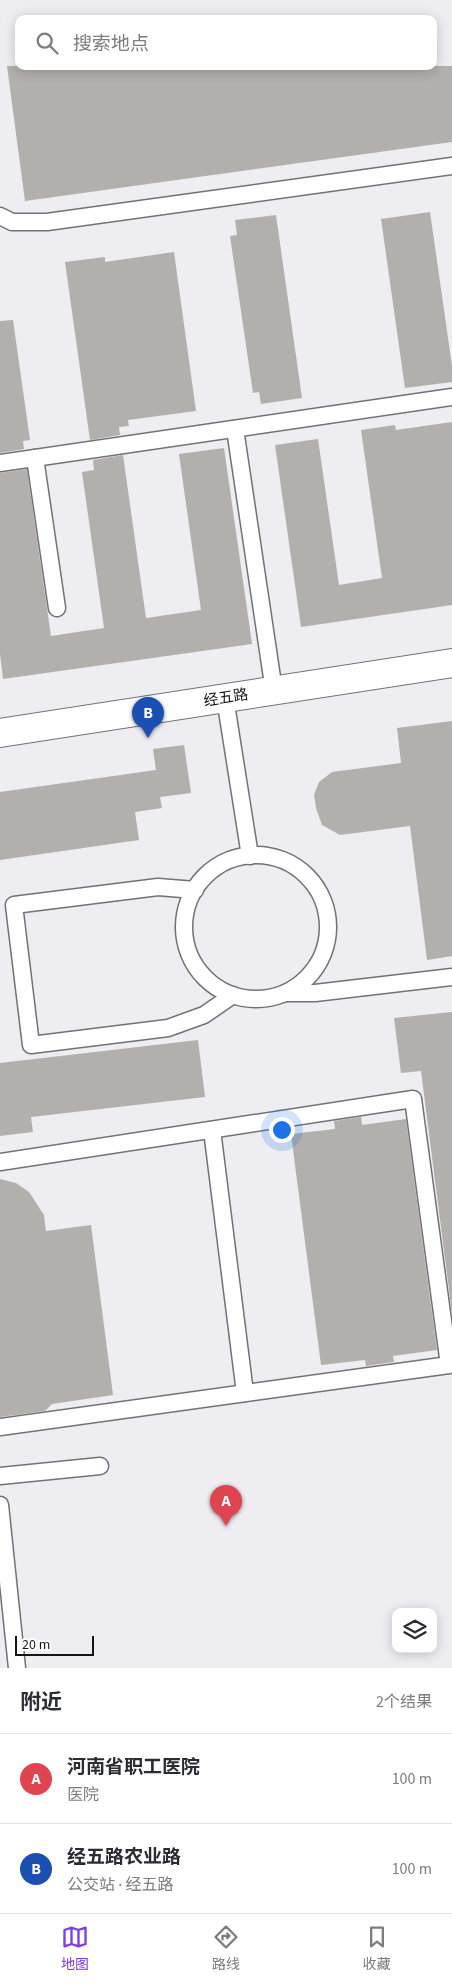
<!DOCTYPE html>
<html lang="zh">
<head>
<meta charset="utf-8">
<style>
  body { margin:0; font-family:"Source Sans 3","Noto Sans SC",sans-serif; background:#f2f2f3; color:#2b2b33 }
  .controls { position:absolute; right:15px; bottom:15px; display:grid; overflow:hidden; border-radius:10px; box-shadow:0 2px 12px #0003 }
  .controls button { width:45px; height:45px; display:grid; place-items:center; padding:0; border:0; border-bottom:1px solid #e1e1e2; background:#fff; color:#2b2b33; font:25px sans-serif }
  .scale { position:absolute; left:15px; bottom:12px; width:79px; box-sizing:border-box; padding-left:5px; border:2px solid #141516; border-top:0; font-size:14px; line-height:18px; white-space:nowrap; color:#141516; -webkit-text-stroke:4px #fff; paint-order:stroke }
  .you { position:absolute; left:281px; top:1129px; width:18px; height:18px; margin:-12px; border:4px solid #fff; border-radius:50%; background:#1a73e8; box-shadow:0 0 0 8px #1a73e833 }
  .badge { display:grid; place-items:center; width:32px; height:32px; border-radius:50%; background:#7c3aed; color:#fff; font-size:16px; font-weight:700 }
  .pin { position:absolute; translate:-50% -41px; filter:drop-shadow(0 1px 2px #0008) }
  .pin::after { content:''; position:absolute; top:26px; width:18px; height:15px; background:inherit; clip-path:polygon(0 0,100% 0,50% 100%) }
  .list { margin:0; padding:0; list-style:none }
  h2 { display:flex; justify-content:space-between; align-items:center; height:65px; margin:0; padding:0 20px; font-size:21px }
  h2 small { font-size:16px; font-weight:400; color:#7c7c81 }
  .list li { display:grid; grid-template-columns:32px 1fr auto; gap:15px; align-items:center; box-sizing:border-box; height:90px; padding:0 20px; border-top:1px solid #e1e1e2 }
  .list b { display:block; font-size:19px; white-space:nowrap }
  .list p { margin:0; font-size:16px; white-space:nowrap; color:#7c7c81 }
  .list em { font-size:16px; font-style:normal; color:#7c7c81 }
  .icon { flex:none; width:28px; height:28px; fill:none; stroke:currentColor; stroke-width:2; stroke-linecap:round; stroke-linejoin:round }
  .map { position:relative; flex:none; width:452px; height:1668px; overflow:hidden }
  .search { position:absolute; background:#fff; box-shadow:0 2px 12px #0003; left:15px; right:15px; top:15px; height:55px; display:flex; align-items:center; gap:12px; box-sizing:border-box; padding:0 18px; border-radius:10px; color:#7c7c81; font-size:19px }
  .sheet { height:245px; background:#fff }
  nav { display:flex; justify-content:space-around; align-items:center; box-sizing:border-box; height:70px; border-top:1px solid #e1e1e2; background:#fff; font-size:14px; color:#7c7c81 }
  nav a { display:grid; justify-items:center; gap:2px }
  nav .on { color:#7c3aed }
  .map>svg:first-child { display:block }
</style>
</head>
<body>
<div class="map">
<svg width="452" height="1668" viewBox="0 0 452 1668">
  <rect width="100%" height="100%" fill="#ededf2"/>
  <g fill="#b3afad">
    <polygon points="7,66 452,66 452,142 25,201"/>
    <polygon points="430,212 452,366 452,382 405,388 381,219"/>
    <polygon points="276,215 302,398 261,404 259,392 253,393 230,236 237,235 235,220"/>
    <polygon points="174,252 196,411 128,420 129,426 119,427 120,435 90,440 65,262 105,257 105,262"/>
    <polygon points="13,320 30,440 23,441 24,449 0,453 0,321"/>
    <polygon points="452,422 452,605 301,627 275,445 318,439 339,585 382,578 361,430 395,425 396,430"/>
    <polygon points="224,448 252,644 3,679 0,654 0,473 27,469 51,636 104,628 82,472 94,470 93,460 123,455 146,618 201,610 179,454"/>
    <polygon points="452,721 452,956 427,960 410,826 340,835 322,825 316,808 314,795 319,782 332,772 401,763 397,728"/>
    <polygon points="184,745 191,793 160,797 162,808 135,812 139,840 0,860 0,792 156,770 153,749"/>
    <polygon points="452,1012 452,1313 421,1071 401,1073 394,1018"/>
    <polygon points="198,1040 205,1097 31,1117 33,1132 0,1136 0,1063"/>
    <polygon points="361,1117 362,1125 406,1119 437,1350 393,1356 394,1362 366,1366 365,1360 321,1365 291,1134 335,1129 334,1121"/>
    <polygon points="0,1179 16,1183 29,1192 44,1215 46,1231 91,1225 113,1395 52,1404 45,1411 0,1417"/>
  </g>
  <g fill="none" stroke-linecap="round" stroke-linejoin="round">
    <defs>
      <g id="lane">
        <polyline points="0,216 12,222 47,222 452,166"/>
        <polyline points="235,429 274,691"/>
        <polyline points="35,458 57,608"/>
        <polyline points="0,463 452,397"/>
        <polyline points="225,698 250,856"/>
        <circle cx="256" cy="927" r="72"/>
        <polyline points="195,890 158,887 14,905 31,1045 168,1028 204,1015 233,995"/>
        <polyline points="286,993 315,993 452,977"/>
        <polyline points="212,1130 245,1393"/>
        <polyline points="0,1162 413,1099 449,1365 0,1427"/>
        <polyline points="0,1476 100,1466"/>
        <polyline points="0,1505 17,1668"/>
      </g>
      <polyline id="street" points="0,733 452,663"/>
    </defs>
    <use href="#lane" stroke="#717276" stroke-width="19"/>
    <use href="#street" stroke="#717276" stroke-width="30"/>
    <use href="#lane" stroke="#fff" stroke-width="16"/>
    <use href="#street" stroke="#fff" stroke-width="28"/>
  </g>
  <g text-anchor="middle" dominant-baseline="central" stroke-width="4" stroke-linejoin="round" paint-order="stroke">
    <g font-size="15" fill="#141516" stroke="#fff">
      <text transform="translate(226 698) rotate(-9)">经五路</text>
    </g>
  </g>
</svg>
<div class="controls">
<button><svg class="icon" aria-label="layers" viewBox="0 0 24 24"><path d="M12 4l9 5-9 5-9-5zM3 14l9 5 9-5"/></svg></button>
</div>
<div class="scale">20 m</div>
<div class="you"></div>
<div class="pin badge" style="left:226px;top:1526px;background:#e0444e">A</div>
<div class="pin badge" style="left:148px;top:738px;background:#1a4fb4">B</div>
<div class="search"><svg class="icon" aria-label="search" viewBox="0 0 24 24"><circle cx="10" cy="10" r="6"/><path d="M15 15l6 6"/></svg>搜索地点</div>
</div>
<section class="sheet">
<h2>附近<small>2个结果</small></h2>
<ul class="list">
<li><span class="badge" style="background:#e0444e">A</span><div><b>河南省职工医院</b><p>医院</p></div><em>100 m</em></li>
<li><span class="badge" style="background:#1a4fb4">B</span><div><b>经五路农业路</b><p>公交站 · 经五路</p></div><em>100 m</em></li>
</ul>
</section>
<nav>
<a class="on"><svg class="icon" aria-label="map" viewBox="0 0 24 24"><path d="M3 6l6-2 6 2 6-2v14l-6 2-6-2-6 2zM9 4v14M15 6v14"/></svg>地图</a>
<a><svg class="icon" aria-label="directions" viewBox="0 0 24 24"><path d="M12 3l9 9-9 9-9-9zM9 14v-3h6M13 9l2 2-2 2"/></svg>路线</a>
<a><svg class="icon" aria-label="saved" viewBox="0 0 24 24"><path d="M7 4h10v16l-5-4-5 4z"/></svg>收藏</a>
</nav>
</body>
</html>
